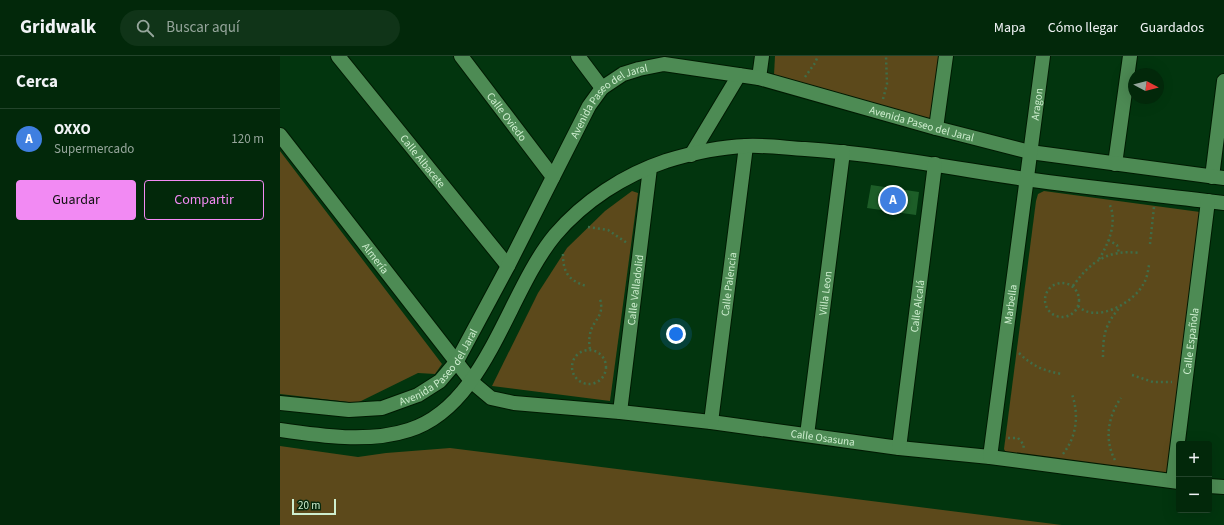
<!DOCTYPE html>
<html lang="es">
<head>
<meta charset="utf-8">
<style>
  body { margin:0; font-family:"Source Sans 3",sans-serif; background:#103418; color:#f1f3f6 }
  .controls { position:absolute; right:12px; bottom:12px; display:grid; overflow:hidden; border-radius:4px; box-shadow:0 4px 16px #0002 }
  .controls button { width:36px; height:36px; display:grid; place-items:center; padding:0; border:0; border-bottom:1px solid #23442b; background:#02280a; color:#f1f3f6; font:20px sans-serif }
  .compass { position:absolute; left:848px; top:12px; width:36px; height:36px; border-radius:50%; background:#02280a; box-shadow:0 4px 16px #0002; rotate:97deg }
  .scale { position:absolute; left:12px; bottom:10px; width:44px; box-sizing:border-box; padding-left:4px; border:2px solid #ceeecf; border-top:0; font-size:11px; line-height:14px; white-space:nowrap; color:#ceeecf; -webkit-text-stroke:3px #07290d; paint-order:stroke }
  .you { position:absolute; left:396px; top:278px; width:14px; height:14px; margin:-10px; border:3px solid #fff; border-radius:50%; background:#1a73e8; box-shadow:0 0 0 6px #1a73e833 }
  .badge { display:grid; place-items:center; width:26px; height:26px; border-radius:50%; background:#f28af3; color:#fff; font-size:13px; font-weight:700 }
  .pin { position:absolute; translate:-50% -50%; border:2px solid #fff; box-shadow:0 1px 4px #0006 }
  .list { margin:0; padding:0; list-style:none }
  h2 { display:flex; justify-content:space-between; align-items:center; height:52px; margin:0; padding:0 16px; font-size:17px }
  h2 small { font-size:13px; font-weight:400; color:#96a69c }
  .list li { display:grid; grid-template-columns:26px 1fr auto; gap:12px; align-items:center; box-sizing:border-box; height:60px; padding:0 16px; border-top:1px solid #23442b }
  .list b { display:block; font-size:15px; white-space:nowrap }
  .list p { margin:0; font-size:13px; white-space:nowrap; color:#96a69c }
  .list em { font-size:13px; font-style:normal; color:#96a69c }
  .actions { display:flex; gap:8px; padding:12px 16px }
  .actions a { flex:1; padding:9px 0; border:1px solid #f28af3; border-radius:4px; text-align:center; font-size:14px; color:#f28af3 }
  .actions .main { background:#f28af3; color:#111 }
  .icon { flex:none; width:22px; height:22px; fill:none; stroke:currentColor; stroke-width:2; stroke-linecap:round; stroke-linejoin:round }
  .map { position:relative; flex:none; width:944px; height:469px; overflow:hidden }
  header { display:flex; align-items:center; gap:24px; box-sizing:border-box; height:56px; padding:0 20px; background:#02280a; border-bottom:1px solid #23442b }
  header strong { font-size:19px }
  nav { display:flex; gap:22px; margin-inline-start:auto; font-size:14px }
  .search { width:280px; height:36px; background:#103418; display:flex; align-items:center; gap:10px; box-sizing:border-box; padding:0 14px; border-radius:22px; color:#96a69c; font-size:15px }
  main { display:flex }
  aside { flex:1; background:#02280a }
  .map>svg:first-child { display:block }
</style>
</head>
<body>
<header>
<strong>Gridwalk</strong>
<div class="search"><svg class="icon" aria-label="search" viewBox="0 0 24 24"><circle cx="10" cy="10" r="6"/><path d="M15 15l6 6"/></svg>Buscar aquí</div>
<nav><a>Mapa</a><a>Cómo llegar</a><a>Guardados</a></nav>
</header>
<main>
<aside>
<h2>Cerca<small></small></h2>
<ul class="list">
<li><span class="badge" style="background:#3f7fe0">A</span><div><b>OXXO</b><p>Supermercado</p></div><em>120 m</em></li>
</ul>
<div class="actions"><a class="main">Guardar</a><a>Compartir</a></div>
</aside>
<div class="map">
<svg width="944" height="469" viewBox="0 0 944 469">
  <rect width="100%" height="100%" fill="#02350e"/>
  <g fill="#5c491b">
    <polygon points="495,0 661,0 652,62 647,63 498,21 494,19"/>
    <polygon points="0,95 162,308 155,318 138,317 77,347 0,338"/>
    <polygon points="352,135 358,137 330,345 212,330 258,237 287,192 325,155"/>
    <polygon points="764,135 920,156 889,418 883,419 726,397 724,393 756,145 758,138"/>
    <polygon points="0,390 78,401 106,397 170,392 782,469 0,469"/>
  </g>
  <polygon fill="#1d5e28" points="591,129 639,136 636,159 587,152"/>
  <g fill="none" stroke-linecap="round" stroke-linejoin="round">
    <defs>
      <g id="street">
        <path id="s1" d="M 58,0 L 228,210"/>
        <path id="s2" d="M 181,0 L 273,121"/>
        <polyline points="298,0 322,32"/>
        <polyline points="479,22 482,0"/>
        <polyline points="656,72 666,0"/>
        <path id="s3" d="M 0,79 L 192,326 L 211,342 L 234,347 L 340,356 L 431,366 L 619,392 L 710,401 L 899,426"/>
        <polyline points="411,99 459,19"/>
        <polyline points="835,108 850,0"/>
        <polyline points="932,121 944,25"/>
        <path id="s4" d="M 0,347 L 69,354 L 102,352 L 138,339 L 160,325 L 177,305 L 228,210 L 309,50 L 322,32 L 343,18 L 359,13 L 384,8 L 479,22 L 656,72 L 750,96 L 944,122"/>
        <path id="s5" d="M 340,356 L 370,112"/>
        <path id="s6" d="M 431,366 L 466,90"/>
        <path d="M 0,374 C 41,380 89,387 129,374 C 206,350 227,237 275,179 C 304,145 344,119 386,105 C 412,97 439,91 466,90 C 485,89 506,92 525,93 C 599,98 672,112 745,123 C 811,132 878,139 944,147"/>
        <path id="s7" d="M 527,379 L 563,96"/>
        <path id="s8" d="M 619,392 L 655,108"/>
        <path id="s9" d="M 710,401 L 763,0"/>
        <path id="s10" d="M 893,425 L 928,145"/>
        <polyline points="929,430 944,431"/>
      </g>
    </defs>
    <use href="#street" stroke="#001a02" stroke-width="16"/>
    <g stroke="#406d48" stroke-width="2.5" stroke-dasharray="2 3" stroke-linecap="butt">
      <polyline points="525,21 535,7 538,0"/>
      <polyline points="603,43 607,28 606,0"/>
      <polyline points="308,171 328,174 347,187"/>
      <polyline points="828,184 837,189 839,197"/>
      <polyline points="870,188 874,151"/>
      <path d="M 283,198 C 283,216 288,224 306,230"/>
      <path d="M 819,203 C 829,187 838,165 829,147"/>
      <circle cx="782" cy="244" r="17"/>
      <path d="M 793,230 C 810,206 828,193 859,197"/>
      <path d="M 798,250 C 816,268 854,247 864,227 C 867,222 868,215 869,209"/>
      <path d="M 310,293 C 309,288 309,283 310,278 C 313,263 325,261 320,243"/>
      <circle cx="309" cy="311" r="17"/>
      <path d="M 739,297 C 752,310 764,315 782,318"/>
      <path d="M 823,301 C 823,278 825,269 840,251"/>
      <polyline points="852,319 873,326 892,326"/>
      <polyline points="728,382 738,382 744,389 743,393"/>
      <path d="M 783,398 C 797,380 799,359 792,338"/>
      <path d="M 835,404 C 824,384 828,360 841,342"/>
    </g>
    <use href="#street" stroke="#4d8b54" stroke-width="14"/>
  </g>
  <g text-anchor="middle" dominant-baseline="central" stroke-width="3" stroke-linejoin="round" paint-order="stroke">
    <g font-size="11" fill="#ceeecf" stroke="#07290d">
      <text stroke="none"><textPath href="#s4" startOffset="499">Avenida Paseo del Jaral</textPath></text>
      <text stroke="none"><textPath href="#s9" startOffset="356">Aragon</textPath></text>
      <text stroke="none"><textPath href="#s2" startOffset="76">Calle Oviedo</textPath></text>
      <text stroke="none"><textPath href="#s4" startOffset="835">Avenida Paseo del Jaral</textPath></text>
      <text stroke="none"><textPath href="#s1" startOffset="135">Calle Albacete</textPath></text>
      <text stroke="none"><textPath href="#s3" startOffset="156">Almería</textPath></text>
      <text stroke="none"><textPath href="#s6" startOffset="139">Calle Palencia</textPath></text>
      <text stroke="none"><textPath href="#s5" startOffset="123">Calle Valladolid</textPath></text>
      <text stroke="none"><textPath href="#s7" startOffset="143">Villa Leon</textPath></text>
      <text stroke="none"><textPath href="#s9" startOffset="154">Marbella</textPath></text>
      <text stroke="none"><textPath href="#s8" startOffset="143">Calle Alcalá</textPath></text>
      <text stroke="none"><textPath href="#s10" startOffset="141">Calle Española</textPath></text>
      <text stroke="none"><textPath href="#s4" startOffset="175">Avenida Paseo del Jaral</textPath></text>
      <text stroke="none"><textPath href="#s3" startOffset="672">Calle Osasuna</textPath></text>
    </g>
  </g>
</svg>
<div class="controls">
<button>+</button>
<button>−</button>
</div>
<svg class="compass" viewBox="-18 -18 36 36"><path d="M0-13l5 13h-10z" fill="#e53935"/><path d="M0 13l5-13h-10z" fill="#96a69c"/></svg>
<div class="scale">20 m</div>
<div class="you"></div>
<div class="pin badge" style="left:613px;top:144px;background:#3f7fe0">A</div>
</div>
</main>
</body>
</html>
